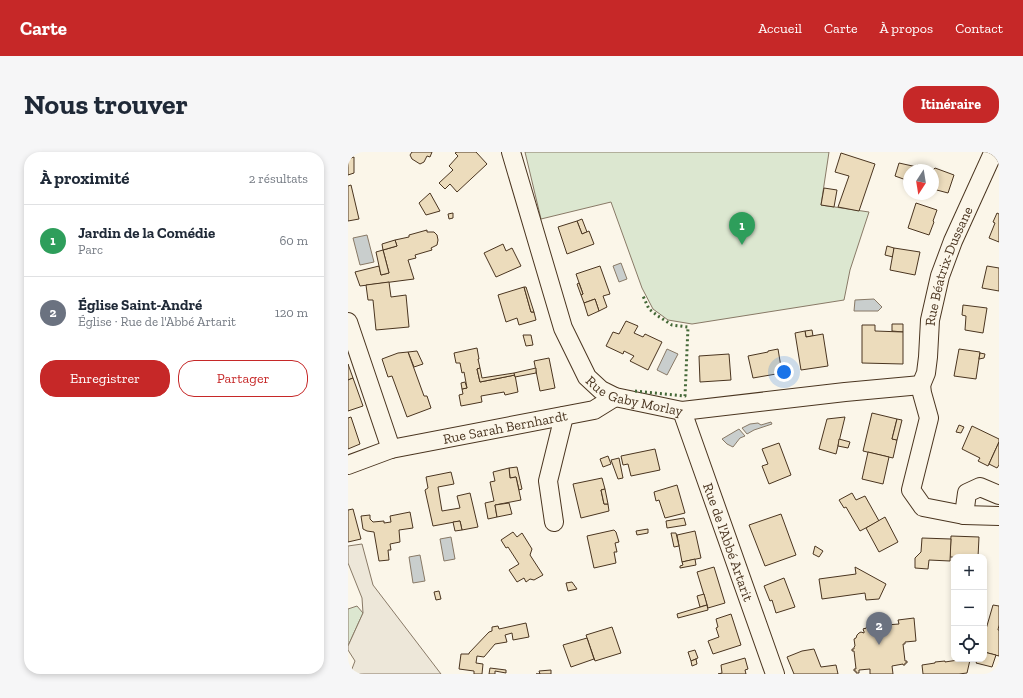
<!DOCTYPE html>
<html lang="fr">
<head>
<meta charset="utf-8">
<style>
  body { margin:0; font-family:"Zilla Slab",serif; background:#f6f6f7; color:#1f2937 }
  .controls { position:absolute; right:12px; bottom:12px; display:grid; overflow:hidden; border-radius:8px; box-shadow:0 2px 6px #0003 }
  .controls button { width:36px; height:36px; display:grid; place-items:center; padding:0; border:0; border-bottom:1px solid #e0e1e3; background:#fff; color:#1f2937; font:20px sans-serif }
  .compass { position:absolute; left:555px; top:12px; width:36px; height:36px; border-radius:50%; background:#fff; box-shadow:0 2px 6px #0003; rotate:192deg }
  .you { position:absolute; left:436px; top:220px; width:14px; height:14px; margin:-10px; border:3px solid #fff; border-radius:50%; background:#1a73e8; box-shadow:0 0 0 6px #1a73e833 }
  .badge { display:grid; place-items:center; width:26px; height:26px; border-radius:50%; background:#c62828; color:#fff; font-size:13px; font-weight:700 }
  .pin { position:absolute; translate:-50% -33px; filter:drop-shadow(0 1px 2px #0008) }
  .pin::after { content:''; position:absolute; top:21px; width:14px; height:12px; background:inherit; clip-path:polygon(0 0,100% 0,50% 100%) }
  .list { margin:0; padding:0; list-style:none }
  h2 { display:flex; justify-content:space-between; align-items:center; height:52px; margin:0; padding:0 16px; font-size:17px }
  h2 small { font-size:13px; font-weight:400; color:#747a83 }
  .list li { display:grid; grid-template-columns:26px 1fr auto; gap:12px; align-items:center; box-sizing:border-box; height:72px; padding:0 16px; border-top:1px solid #e0e1e3 }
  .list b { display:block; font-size:15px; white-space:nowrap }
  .list p { margin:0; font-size:13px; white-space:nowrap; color:#747a83 }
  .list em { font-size:13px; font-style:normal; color:#747a83 }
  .actions { display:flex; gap:8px; padding:12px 16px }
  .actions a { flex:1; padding:9px 0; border:1px solid #c62828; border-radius:16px; text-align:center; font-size:14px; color:#c62828 }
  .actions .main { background:#c62828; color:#fff }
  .icon { flex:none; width:22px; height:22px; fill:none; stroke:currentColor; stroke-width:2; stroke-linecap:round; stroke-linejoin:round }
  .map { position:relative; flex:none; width:651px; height:522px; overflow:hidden; border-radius:16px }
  header { display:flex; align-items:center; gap:24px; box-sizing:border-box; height:56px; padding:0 20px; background:#c62828; color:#fff }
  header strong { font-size:19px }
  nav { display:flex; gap:22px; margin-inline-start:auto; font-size:14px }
  .intro { display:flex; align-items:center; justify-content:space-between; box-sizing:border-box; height:96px; padding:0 24px }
  h1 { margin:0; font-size:28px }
  .button { padding:10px 18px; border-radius:16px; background:#c62828; color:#fff; font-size:14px; font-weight:700 }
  main { display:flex; gap:24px; padding:0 24px }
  aside { flex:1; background:#fff; border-radius:16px; box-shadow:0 2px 6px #0003 }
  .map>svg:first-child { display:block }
</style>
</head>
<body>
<header>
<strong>Carte</strong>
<nav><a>Accueil</a><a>Carte</a><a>À propos</a><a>Contact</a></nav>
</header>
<div class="intro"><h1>Nous trouver</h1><a class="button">Itinéraire</a></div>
<main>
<aside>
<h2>À proximité<small>2 résultats</small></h2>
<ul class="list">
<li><span class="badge" style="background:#2e9e5b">1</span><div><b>Jardin de la Comédie</b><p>Parc</p></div><em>60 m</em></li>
<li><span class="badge" style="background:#6b7280">2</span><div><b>Église Saint-André</b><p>Église · Rue de l'Abbé Artarit</p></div><em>120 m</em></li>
</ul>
<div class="actions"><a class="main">Enregistrer</a><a>Partager</a></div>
</aside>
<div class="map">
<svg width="651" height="522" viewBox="0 0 651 522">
  <rect width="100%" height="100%" fill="#fbf6e9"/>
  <g fill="#dce7d0" stroke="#887966">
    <polygon points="177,0 481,0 473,53 521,60 502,118 496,148 344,172 320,168 305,157 294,136 263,50 193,67"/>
    <polygon points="9,454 15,461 0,494 0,457"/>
  </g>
  <polygon fill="#ede7d9" stroke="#887966" points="14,392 25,433 93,522 2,522 7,509 0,498 0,494 15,461 14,446 0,411 0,394"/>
  <g fill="#c9cecd" stroke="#887966">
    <polygon points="19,83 26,110 12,113 5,86"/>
    <polygon points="273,111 279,127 271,130 265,114"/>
    <polygon points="526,147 534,155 530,159 506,159 507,148"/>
    <polygon points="319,197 330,202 319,223 309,218"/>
    <polygon points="423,270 424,272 406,278 399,282 394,276 402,272 410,271 413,273"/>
    <polygon points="391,277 397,284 392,286 385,295 379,292 374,287"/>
    <polygon points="103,385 107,407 96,409 92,387"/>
    <polygon points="72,403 77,429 65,431 61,405"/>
  </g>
  <g fill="#ecdcbc" stroke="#4a3520">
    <polygon points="64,0 84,0 82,5 79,4 76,10 72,12 64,7 62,3"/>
    <polygon points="109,0 128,0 139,12 109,40 102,32 97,37 91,31 105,18 101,14 110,4 107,1"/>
    <polygon points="493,1 527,12 511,59 490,55 501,24 487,20"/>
    <polygon points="6,5 6,21 0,23 0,7"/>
    <polygon points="551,11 569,15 569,13 577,16 577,18 561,18 561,29 547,24"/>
    <polygon points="587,16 606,23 600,41 585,37 585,18"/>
    <polygon points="3,33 11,67 0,69 0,34"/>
    <polygon points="476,36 489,38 486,55 473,53"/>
    <polygon points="82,41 92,59 78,63 71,51"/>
    <polygon points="568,51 589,58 585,69 586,70 581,83 560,76"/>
    <polygon points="105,61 105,66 101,67 100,62"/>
    <polygon points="649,61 651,62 651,90 641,86 647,71 645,70"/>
    <polygon points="234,67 239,80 234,82 229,69"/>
    <polygon points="229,69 234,82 241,79 246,92 219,102 210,75"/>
    <polygon points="79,78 79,80 86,80 89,83 90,88 89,93 83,96 84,98 67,103 68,106 60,108 66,127 12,134 7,120 31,114 33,123 41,121 35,98 49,94 47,88 61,85 61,83"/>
    <polygon points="47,88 49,94 35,98 34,92"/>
    <polygon points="155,92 158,99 164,96 173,114 148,125 136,101"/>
    <polygon points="539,94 546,96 545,105 537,103"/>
    <polygon points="546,96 572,100 567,123 542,118"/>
    <polygon points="35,98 41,121 33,123 28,100"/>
    <polygon points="252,114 262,142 255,144 259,155 251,159 247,147 236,151 233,143 235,142 228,122"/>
    <polygon points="639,114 651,116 651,139 634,136"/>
    <polygon points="41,130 43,145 58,143 61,175 28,178 25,148 20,148 18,133"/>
    <polygon points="231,131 235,142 233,143 229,132"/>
    <polygon points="176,135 183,160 186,160 188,168 171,173 169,166 158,170 150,143"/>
    <polygon points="176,135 178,135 186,160 183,160"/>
    <polygon points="247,147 251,159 240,164 236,151"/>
    <polygon points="615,153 639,156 635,181 617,178 618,164 614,163"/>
    <polygon points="278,169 290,174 286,181 295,185 297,182 314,190 300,218 282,209 286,204 276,199 275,202 258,194 265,180 271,182"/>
    <polygon points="544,172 555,172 555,180 544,179"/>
    <polygon points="514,173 527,173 527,179 555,180 555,212 514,211"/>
    <polygon points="464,178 465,184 458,185 457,179"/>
    <polygon points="457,179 458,185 475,182 480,214 453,218 447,181"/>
    <polygon points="175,183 183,183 185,193 178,194"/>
    <polygon points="129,196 131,207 130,207 132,216 129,217 132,230 167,223 170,240 157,243 156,240 133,244 134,250 113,254 111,243 115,242 114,237 119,236 116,220 114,221 112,211 108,211 106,201"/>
    <polygon points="430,197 434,221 405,226 400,204 420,200 420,199"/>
    <polygon points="611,197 632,200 628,227 606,224"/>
    <polygon points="69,199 75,212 66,215 60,200"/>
    <polygon points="60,200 76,244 79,244 83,256 59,265 44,224 40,225 34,207 50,201"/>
    <polygon points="632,201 637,202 636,206 631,207"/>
    <polygon points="381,202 383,228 352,230 351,204"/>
    <polygon points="201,206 207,236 192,239 186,209"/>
    <polygon points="0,212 5,226 0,228"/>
    <polygon points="132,216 134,226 166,221 167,223 132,230 129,217"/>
    <polygon points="188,216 188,221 167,225 166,221"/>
    <polygon points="5,226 15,254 0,259 0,228"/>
    <polygon points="117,230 119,236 114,237 113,231"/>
    <polygon points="524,261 549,267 544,287 549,288 545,306 515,299"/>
    <polygon points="3,265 12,292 0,297 0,266"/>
    <polygon points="497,265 488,302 471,297 479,267"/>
    <polygon points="549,267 554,268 549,288 544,287"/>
    <polygon points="611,273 616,275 613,281 608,280"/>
    <polygon points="624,274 651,287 651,290 640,314 630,309 632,306 614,297"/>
    <polygon points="491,287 502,290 500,296 490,294"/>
    <polygon points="651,290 651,313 649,316 641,312"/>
    <polygon points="431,291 443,323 421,332 414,314 420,312 414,297"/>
    <polygon points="307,297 312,318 283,324 280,312 275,313 273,304"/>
    <polygon points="520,300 541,305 535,332 514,327"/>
    <polygon points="260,304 263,312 255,315 252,307"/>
    <polygon points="271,306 275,326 270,327 263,308"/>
    <polygon points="169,315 174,337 171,338 168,325 162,326 161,316"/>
    <polygon points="161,316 162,326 168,325 173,348 147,353 149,365 140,367 137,351 146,349 142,330 147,329 145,320"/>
    <polygon points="103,320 106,332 90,335 94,359 112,356 109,344 122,341 130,375 114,378 112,369 85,374 77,338 80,336 78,325"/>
    <polygon points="254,326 257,337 253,338 256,352 260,352 261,359 233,366 225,332"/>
    <polygon points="329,333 337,361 317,366 311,348 308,349 306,340"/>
    <polygon points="257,337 260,352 256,352 253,338"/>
    <polygon points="504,341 508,348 517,344 531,369 512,379 498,355 496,356 491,348"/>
    <polygon points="161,351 164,362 149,365 147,353"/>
    <polygon points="5,357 13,387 0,390 0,358"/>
    <polygon points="62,360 65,376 51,378 52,390 42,392 43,398 40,398 41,408 31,409 26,380 19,379 15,377 13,364 22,363 22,367 25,370 36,369 36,371 43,370 42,364"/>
    <polygon points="433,362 448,403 417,414 401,373"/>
    <polygon points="537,365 550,390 531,400 518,376"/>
    <polygon points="336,366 338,373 319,376 318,369"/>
    <polygon points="112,369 114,378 107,379 105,370"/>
    <polygon points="300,377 300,381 289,383 288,379"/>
    <polygon points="266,378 268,380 271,390 267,391 269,400 266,400 268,411 246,416 239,384"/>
    <polygon points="347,379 353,406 334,410 329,383"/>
    <polygon points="165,380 169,385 174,381 184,397 182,403 195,423 186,428 182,427 178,430 176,426 169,430 161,418 171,412 160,395 158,396 153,388"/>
    <polygon points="323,381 328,381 331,394 326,395"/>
    <polygon points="603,384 631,385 630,405 602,405"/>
    <polygon points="574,386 603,387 602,409 581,408 580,417 567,416 567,406 573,400"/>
    <polygon points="467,394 475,399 471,405 465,402"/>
    <polygon points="347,407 348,413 332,416 332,414 335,413 334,410"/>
    <polygon points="366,415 377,451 360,456 349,420"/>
    <polygon points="507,415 538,432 531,447 518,448 517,441 474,447 471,427 508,422"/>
    <polygon points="436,426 447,455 428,461 424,448 422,449 416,434"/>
    <polygon points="224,430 229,437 220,439 218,431"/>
    <polygon points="91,439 93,447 88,448 86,440"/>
    <polygon points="356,442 359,453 352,455 349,444"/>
    <polygon points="359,453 360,458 330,466 329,462"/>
    <polygon points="645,453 651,454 651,473 650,478 651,478 651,504 636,500 636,484"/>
    <polygon points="383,462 393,493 365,502 360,489 371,485 368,476 370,475 368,467"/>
    <polygon points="566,466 568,489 557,490 557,492 555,492 557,509 559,509 559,511 557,511 557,513 555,513 555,512 544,514 545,522 522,522 522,517 511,518 511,521 508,521 508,519 506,519 506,517 508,517 506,499 504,499 504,497 506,497 506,495 507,494 506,487 508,486 509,483 511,481 513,480 516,481 516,479 515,478 516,476 517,477 522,471 521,470 523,469 524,470 531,469 531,467 533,468 533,470 538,473 551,472 550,468"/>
    <polygon points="178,471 181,485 165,488 164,481 157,483 159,490 147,492 136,505 129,504 128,511 135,512 134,522 126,522 126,519 111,517 113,502 121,502 121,501 141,480 144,479 144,475 150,474 151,477"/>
    <polygon points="264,475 273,501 247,509 238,483"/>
    <polygon points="239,486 246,507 223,515 215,493"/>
    <polygon points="466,497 473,515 488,513 490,522 446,522 439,505 454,499"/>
    <polygon points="347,498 350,506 343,509 340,500"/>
    <polygon points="636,500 648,503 644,515 628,511 630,507 636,507"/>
    <polygon points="397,506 400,517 397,518 398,522 370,522 374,521 373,513"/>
    <polygon points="348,507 349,512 344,514 343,509"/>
    <polygon points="610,508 610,509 622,508 619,521 611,522 575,522 574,513 587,511 587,510 597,509 597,510"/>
    <polygon points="142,516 158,518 158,521 147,519 147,522 141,522"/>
    <polygon points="203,518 203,522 188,522 192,522 191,519"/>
  </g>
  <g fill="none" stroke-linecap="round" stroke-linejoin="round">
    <defs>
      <g id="minor">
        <path id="s1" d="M 163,0 L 215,176 L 239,225 L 253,238 L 267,245 L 334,259 L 497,240 L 573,233"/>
        <polyline points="0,170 43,297"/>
        <path id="s2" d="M 573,233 L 578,221 L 580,205 L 582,168 L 592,124 L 605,89 L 645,1"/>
        <polyline points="573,233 574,241 581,266 563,338 575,355 616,363 651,364"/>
        <path id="s3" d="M 334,259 L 427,522"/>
        <path id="s4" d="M 0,313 L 43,297 L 246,258 L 267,245"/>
        <polyline points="616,363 619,341 632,335 651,343"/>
        <polyline points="206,370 200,329 216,264"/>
      </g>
    </defs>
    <use href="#minor" stroke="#4a3520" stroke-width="20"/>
    <use href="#minor" stroke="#fbf6e9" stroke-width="18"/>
    <polyline stroke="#436837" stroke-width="3" stroke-dasharray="2 3" stroke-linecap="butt" points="287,239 337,244 340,175 324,173 310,164 301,157 295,144"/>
  </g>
  <g text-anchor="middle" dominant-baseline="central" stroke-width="3" stroke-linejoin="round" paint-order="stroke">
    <g font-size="14" fill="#4a3520" stroke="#fbf6e9">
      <text stroke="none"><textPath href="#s2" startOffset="123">Rue Béatrix-Dussane</textPath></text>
      <text stroke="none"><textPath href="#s1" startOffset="291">Rue Gaby Morlay</textPath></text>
      <text stroke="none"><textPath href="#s4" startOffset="162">Rue Sarah Bernhardt</textPath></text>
      <text stroke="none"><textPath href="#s3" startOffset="139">Rue de l'Abbé Artarit</textPath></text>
    </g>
  </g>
</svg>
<div class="controls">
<button>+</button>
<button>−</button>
<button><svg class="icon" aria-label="locate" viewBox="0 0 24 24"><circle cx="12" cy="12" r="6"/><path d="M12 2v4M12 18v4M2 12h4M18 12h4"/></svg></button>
</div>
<svg class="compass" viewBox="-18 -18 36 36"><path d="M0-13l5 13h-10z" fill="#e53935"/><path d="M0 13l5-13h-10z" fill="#747a83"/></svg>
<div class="you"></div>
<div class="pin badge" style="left:394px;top:93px;background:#2e9e5b">1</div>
<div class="pin badge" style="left:531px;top:493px;background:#6b7280">2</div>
</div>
</main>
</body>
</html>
